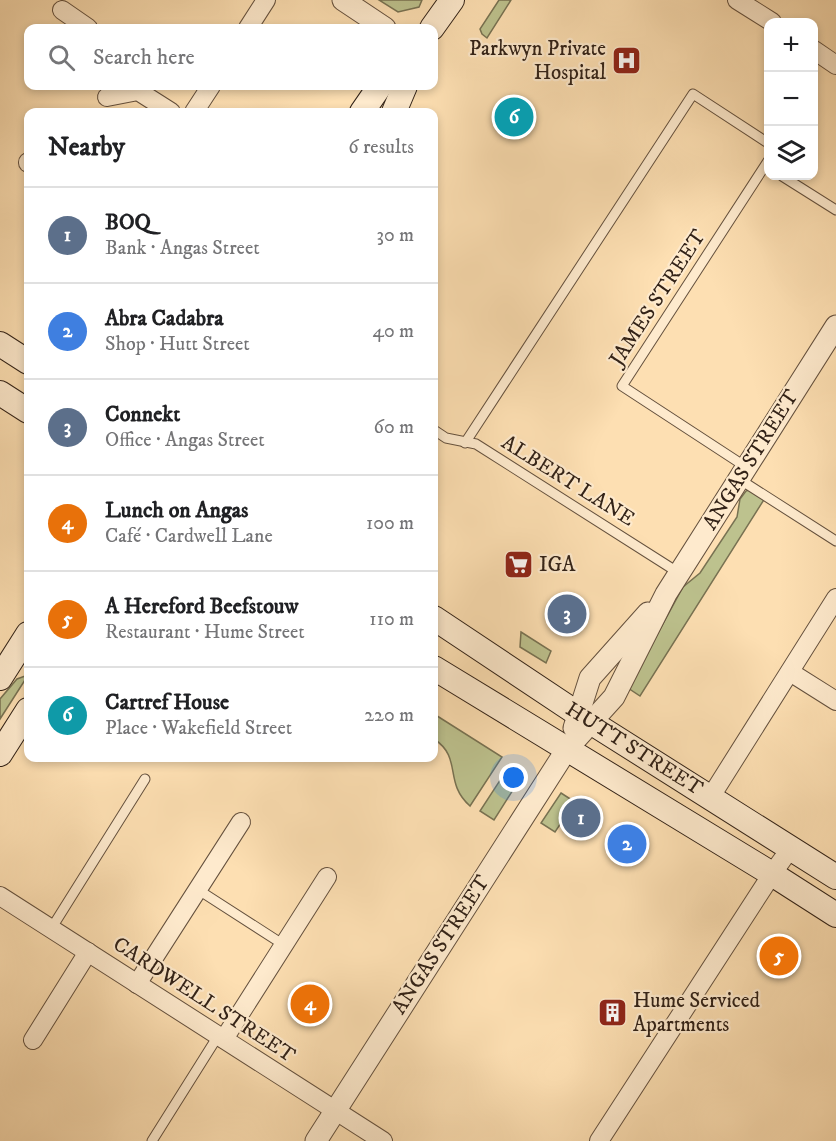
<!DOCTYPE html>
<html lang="en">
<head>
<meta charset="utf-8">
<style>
  body { margin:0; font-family:"IM FELL DW Pica",serif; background:#f6f6f6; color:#202124 }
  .controls { position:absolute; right:18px; top:18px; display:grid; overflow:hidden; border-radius:12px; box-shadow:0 3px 9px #0003 }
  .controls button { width:54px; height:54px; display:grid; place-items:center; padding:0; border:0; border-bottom:2px solid #e0e0e0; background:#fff; color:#202124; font:30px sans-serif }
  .you { position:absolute; left:514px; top:778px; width:21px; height:21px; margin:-15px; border:4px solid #fff; border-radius:50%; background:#1a73e8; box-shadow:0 0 0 9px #1a73e833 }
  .badge { display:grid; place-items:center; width:39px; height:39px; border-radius:50%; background:#0b8043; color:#fff; font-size:20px; font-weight:700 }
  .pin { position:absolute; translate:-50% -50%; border:3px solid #fff; box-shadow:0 2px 6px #0006 }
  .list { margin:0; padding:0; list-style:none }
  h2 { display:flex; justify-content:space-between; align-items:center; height:78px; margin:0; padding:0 24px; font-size:26px }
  h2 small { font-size:20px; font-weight:400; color:#757577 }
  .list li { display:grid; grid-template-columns:39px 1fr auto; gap:18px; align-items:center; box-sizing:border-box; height:96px; padding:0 24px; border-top:2px solid #e0e0e0 }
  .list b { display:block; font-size:22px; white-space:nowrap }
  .list p { margin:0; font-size:20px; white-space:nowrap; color:#757577 }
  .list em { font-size:20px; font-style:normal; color:#757577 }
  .icon { flex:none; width:33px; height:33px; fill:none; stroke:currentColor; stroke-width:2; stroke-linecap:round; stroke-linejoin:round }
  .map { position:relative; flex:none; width:836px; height:1141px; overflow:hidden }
  .search { position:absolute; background:#fff; box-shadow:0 3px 9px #0003; left:24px; top:24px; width:414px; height:66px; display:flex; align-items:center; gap:15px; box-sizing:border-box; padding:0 21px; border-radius:12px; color:#757577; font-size:22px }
  .panel { position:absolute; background:#fff; box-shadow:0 3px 9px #0003; left:24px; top:108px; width:414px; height:654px; border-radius:12px }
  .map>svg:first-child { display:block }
</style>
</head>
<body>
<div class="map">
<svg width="836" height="1141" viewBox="0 0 836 1141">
  <rect width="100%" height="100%" fill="#fddfb2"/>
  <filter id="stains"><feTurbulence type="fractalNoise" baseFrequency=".00333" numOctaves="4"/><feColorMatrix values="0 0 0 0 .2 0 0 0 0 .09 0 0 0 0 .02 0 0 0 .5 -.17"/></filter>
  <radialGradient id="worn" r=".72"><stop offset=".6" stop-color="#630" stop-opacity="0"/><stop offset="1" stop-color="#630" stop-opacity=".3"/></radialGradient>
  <g fill="#bdc28e" stroke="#787252" stroke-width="1.5">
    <polygon points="379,0 422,0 419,7 398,12"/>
    <polygon points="499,0 511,0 487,38 482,34 480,29"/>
    <polygon points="751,489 765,498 640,696 628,688 683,587 700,573 737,517 740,499 746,491"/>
    <polygon points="521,632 551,651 546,663 520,647"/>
    <polygon points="25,676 25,680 0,719 0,699 17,679"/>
    <path d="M 434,714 L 502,757 L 470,806 C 443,782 463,758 434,739 Z"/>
    <polygon points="510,765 523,774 494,820 480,811"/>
    <polygon points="561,793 575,802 555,832 541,823"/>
  </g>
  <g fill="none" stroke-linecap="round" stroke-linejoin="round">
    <defs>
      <g id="service">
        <polyline points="782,176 836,210"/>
        <polyline points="434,430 446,438 476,444 679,573"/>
        <polyline points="465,443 693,94 768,143"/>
        <polyline points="746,467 622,386 768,161"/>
        <polyline points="739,479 836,541"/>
        <polyline points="197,889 284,945"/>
        <polyline points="51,929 145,779"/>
        <polyline points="152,1141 218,1036"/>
      </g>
      <g id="minor">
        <polyline points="737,0 772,22"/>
        <polyline points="62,10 88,28"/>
        <polyline points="248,28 266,0"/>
        <polyline points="814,50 836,65"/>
        <polyline points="107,97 138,91 171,112"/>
        <polyline points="194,112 211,86"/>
        <polyline points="28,163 28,162"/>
        <polyline points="790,672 836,701"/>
        <polyline points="710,798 836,598"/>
        <polyline points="0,896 383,1141"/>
        <polyline points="137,984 241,822"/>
        <polyline points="224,1039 327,877"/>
        <polyline points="33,1040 88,952"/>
        <polyline points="599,1141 772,874 790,849"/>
      </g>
      <g id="tertiary">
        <polyline points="343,0 385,28"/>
        <polyline points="574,728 590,678 648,613"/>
        <polyline points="316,1141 567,749 614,697 666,594 836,326"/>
      </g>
      <g id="secondary">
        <polyline points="432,28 452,0"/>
        <polyline points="362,112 380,86"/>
        <polyline points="394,112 405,86"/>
        <polyline points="0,344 28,362"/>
        <polyline points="0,393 28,411"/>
        <polyline points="434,618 578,714 836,877"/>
        <polyline points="434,668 772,874 836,915"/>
        <polyline points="0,678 28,634"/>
        <polyline points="0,754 28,710"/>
      </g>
    </defs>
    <use href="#service" stroke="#65513e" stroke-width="11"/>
    <use href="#minor" stroke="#65513e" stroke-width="20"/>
    <use href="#tertiary" stroke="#65513e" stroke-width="23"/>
    <use href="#secondary" stroke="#322217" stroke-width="26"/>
    <use href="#service" stroke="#feeacd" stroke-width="9"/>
    <use href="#minor" stroke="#feeacd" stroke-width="18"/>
    <use href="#tertiary" stroke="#feeacd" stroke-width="21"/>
    <use href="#secondary" stroke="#feeacd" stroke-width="24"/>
  </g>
  <defs>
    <symbol id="hospital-square" viewBox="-11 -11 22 22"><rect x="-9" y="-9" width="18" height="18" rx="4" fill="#8f2418" stroke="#feeacd"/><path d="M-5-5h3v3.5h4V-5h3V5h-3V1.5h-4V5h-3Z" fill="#fff"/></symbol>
    <symbol id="supermarket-square" viewBox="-11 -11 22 22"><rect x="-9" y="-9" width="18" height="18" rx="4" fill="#8f2418" stroke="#feeacd"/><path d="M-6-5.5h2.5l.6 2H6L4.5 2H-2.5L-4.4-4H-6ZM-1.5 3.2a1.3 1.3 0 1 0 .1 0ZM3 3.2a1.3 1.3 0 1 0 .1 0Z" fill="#fff"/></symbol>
    <symbol id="building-square" viewBox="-11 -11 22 22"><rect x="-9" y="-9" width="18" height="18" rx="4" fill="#8f2418" stroke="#feeacd"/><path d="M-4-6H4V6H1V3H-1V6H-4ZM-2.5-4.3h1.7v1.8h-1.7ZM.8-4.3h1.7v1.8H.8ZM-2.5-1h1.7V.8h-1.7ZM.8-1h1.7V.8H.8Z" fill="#fff"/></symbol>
  </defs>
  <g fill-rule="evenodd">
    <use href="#hospital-square" x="610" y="44" width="33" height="33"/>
    <use href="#supermarket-square" x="502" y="548" width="33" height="33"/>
    <use href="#building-square" x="596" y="996" width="33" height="33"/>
  </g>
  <g text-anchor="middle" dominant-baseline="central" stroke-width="4.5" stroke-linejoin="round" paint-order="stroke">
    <g font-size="21" fill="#322217" stroke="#feeacd" text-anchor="start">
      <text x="606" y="49" text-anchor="end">Parkwyn Private<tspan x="606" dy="24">Hospital</tspan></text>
      <text x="539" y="565">IGA</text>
      <text x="633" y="1001">Hume Serviced<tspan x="633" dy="24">Apartments</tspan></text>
    </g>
    <g font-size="21" fill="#322217" stroke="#feeacd">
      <text transform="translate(658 298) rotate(-57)">JAMES STREET</text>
      <text transform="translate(751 460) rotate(-58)">ANGAS STREET</text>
      <text transform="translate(568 481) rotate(32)">ALBERT LANE</text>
      <text transform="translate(634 749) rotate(32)">HUTT STREET</text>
      <text transform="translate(441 945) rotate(-57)">ANGAS STREET</text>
      <text transform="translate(204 1000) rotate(33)">CARDWELL STREET</text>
    </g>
  </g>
  <rect width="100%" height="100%" filter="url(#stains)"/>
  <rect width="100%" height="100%" fill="url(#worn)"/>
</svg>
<div class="controls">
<button>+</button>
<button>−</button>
<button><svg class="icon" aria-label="layers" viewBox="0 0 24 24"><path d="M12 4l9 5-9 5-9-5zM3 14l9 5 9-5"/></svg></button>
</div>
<div class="you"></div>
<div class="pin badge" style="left:581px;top:818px;background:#5c6f8a">1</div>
<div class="pin badge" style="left:627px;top:844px;background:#3f7fe0">2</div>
<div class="pin badge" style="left:567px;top:614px;background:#5c6f8a">3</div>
<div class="pin badge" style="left:310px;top:1004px;background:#e8710a">4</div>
<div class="pin badge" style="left:779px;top:956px;background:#e8710a">5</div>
<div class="pin badge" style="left:514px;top:117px;background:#0f9aa8">6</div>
<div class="search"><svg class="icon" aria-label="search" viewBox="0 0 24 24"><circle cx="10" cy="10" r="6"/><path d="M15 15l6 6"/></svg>Search here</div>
<section class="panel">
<h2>Nearby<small>6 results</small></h2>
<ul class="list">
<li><span class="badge" style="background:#5c6f8a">1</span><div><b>BOQ</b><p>Bank · Angas Street</p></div><em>30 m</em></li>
<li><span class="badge" style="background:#3f7fe0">2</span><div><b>Abra Cadabra</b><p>Shop · Hutt Street</p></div><em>40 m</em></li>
<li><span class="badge" style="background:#5c6f8a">3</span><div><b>Connekt</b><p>Office · Angas Street</p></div><em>60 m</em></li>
<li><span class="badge" style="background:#e8710a">4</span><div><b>Lunch on Angas</b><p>Café · Cardwell Lane</p></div><em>100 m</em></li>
<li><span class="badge" style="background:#e8710a">5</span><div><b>A Hereford Beefstouw</b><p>Restaurant · Hume Street</p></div><em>110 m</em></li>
<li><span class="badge" style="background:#0f9aa8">6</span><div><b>Cartref House</b><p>Place · Wakefield Street</p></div><em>220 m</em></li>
</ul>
</section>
</div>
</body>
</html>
